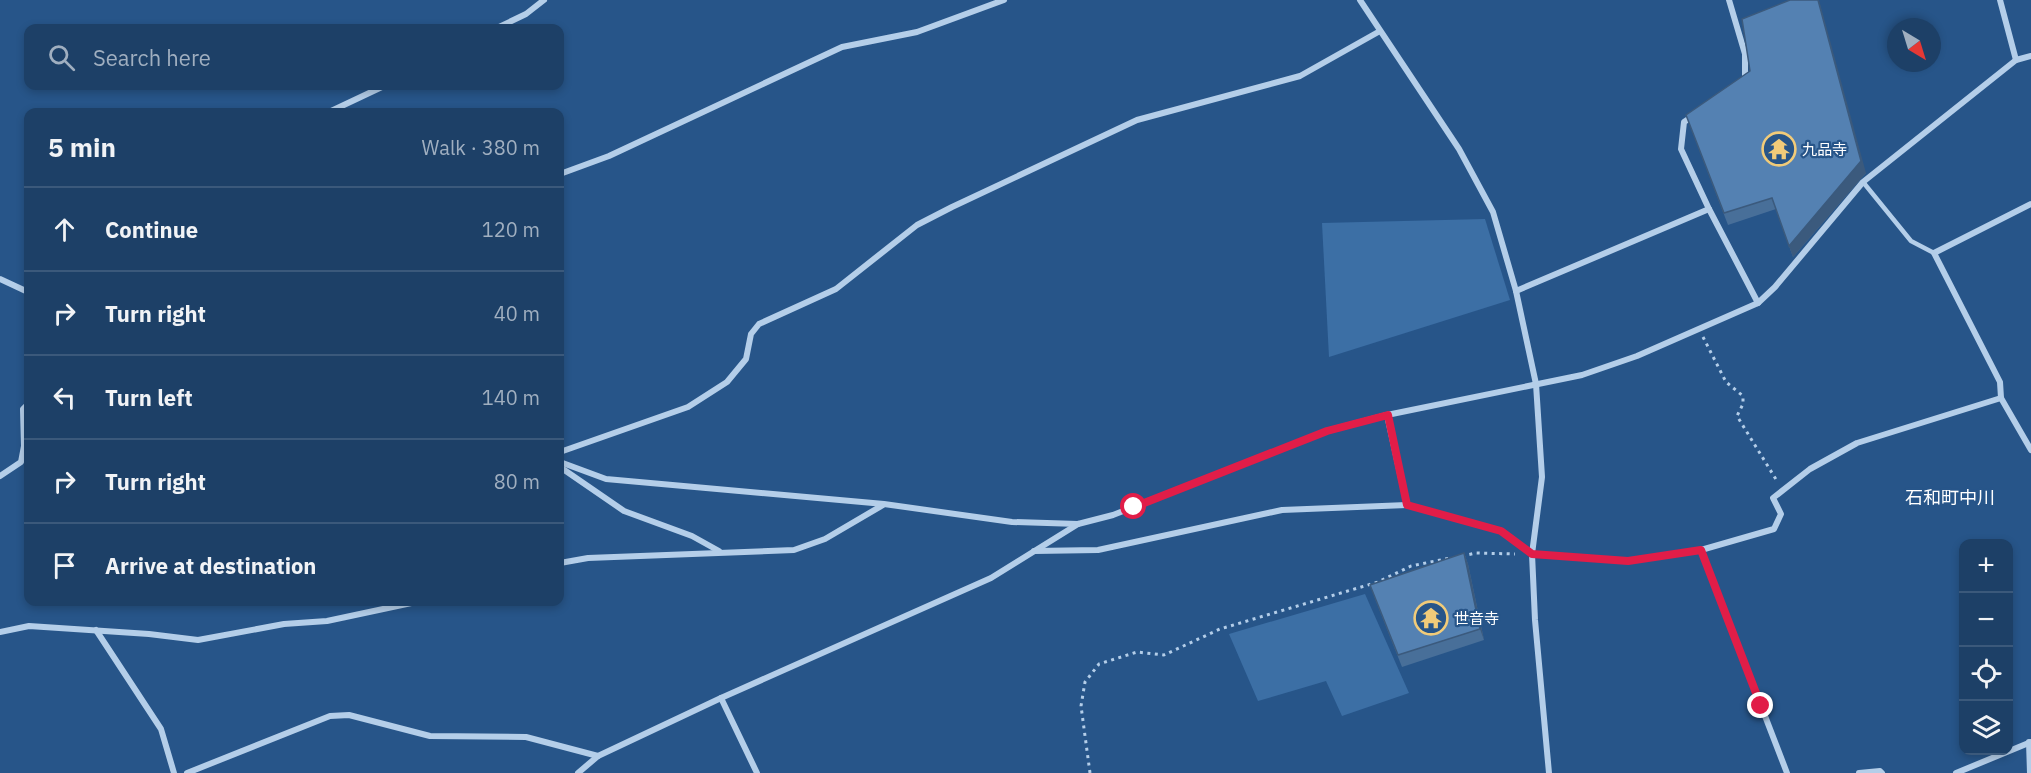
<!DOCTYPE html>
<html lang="en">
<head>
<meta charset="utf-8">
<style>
  body { margin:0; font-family:"IBM Plex Sans","Noto Sans JP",sans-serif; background:#25476d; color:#f1f3f6 }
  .controls { position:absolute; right:18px; bottom:18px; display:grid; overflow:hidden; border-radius:12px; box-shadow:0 3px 9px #0003 }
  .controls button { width:54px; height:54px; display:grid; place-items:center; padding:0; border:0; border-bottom:2px solid #3b597b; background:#1d4067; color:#f1f3f6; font:30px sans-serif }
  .compass { position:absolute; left:1887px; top:18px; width:54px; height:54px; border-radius:50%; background:#1d4067; box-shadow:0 3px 9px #0003; rotate:142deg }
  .stop { position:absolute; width:18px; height:18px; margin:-14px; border:4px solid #e11d48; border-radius:50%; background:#fff }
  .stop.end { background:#e11d48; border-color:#fff; box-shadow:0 2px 6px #0008 }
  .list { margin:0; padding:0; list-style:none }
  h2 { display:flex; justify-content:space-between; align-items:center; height:78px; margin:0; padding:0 24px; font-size:26px }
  h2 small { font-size:20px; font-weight:400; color:#a0afc0 }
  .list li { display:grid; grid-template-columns:39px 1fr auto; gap:18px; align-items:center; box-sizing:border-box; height:84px; padding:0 24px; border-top:2px solid #3b597b }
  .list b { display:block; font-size:22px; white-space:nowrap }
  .list em { font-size:20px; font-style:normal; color:#a0afc0 }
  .icon { flex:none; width:33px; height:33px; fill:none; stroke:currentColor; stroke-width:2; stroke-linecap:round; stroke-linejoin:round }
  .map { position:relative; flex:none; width:2031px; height:773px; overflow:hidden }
  .search { position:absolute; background:#1d4067; box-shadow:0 3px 9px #0003; left:24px; top:24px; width:540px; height:66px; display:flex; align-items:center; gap:15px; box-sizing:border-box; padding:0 21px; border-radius:12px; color:#a0afc0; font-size:22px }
  .panel { position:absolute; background:#1d4067; box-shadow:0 3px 9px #0003; left:24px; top:108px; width:540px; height:498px; border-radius:12px }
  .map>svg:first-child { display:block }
</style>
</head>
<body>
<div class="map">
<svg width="2031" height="773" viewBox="0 0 2031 773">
  <rect width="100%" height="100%" fill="#275589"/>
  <g fill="#3c6fa5">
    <polygon points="1485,219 1510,300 1329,357 1322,223"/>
    <polygon points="1365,594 1409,693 1342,716 1326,681 1258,701 1229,634"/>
  </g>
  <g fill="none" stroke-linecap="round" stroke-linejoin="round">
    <g stroke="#b4cee9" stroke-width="3" stroke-dasharray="3 4.5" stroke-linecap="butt">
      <polyline points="1703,337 1726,382 1743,396 1743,404 1737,416 1777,481"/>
      <polyline points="1462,556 1476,553 1515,554"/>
      <polyline points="1090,773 1081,706 1085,682 1099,664 1137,652 1164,655 1220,629 1378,582 1411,566 1450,558"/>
    </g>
    <polyline stroke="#b4cee9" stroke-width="4.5" points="1863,182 1911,241 1934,253"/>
    <g stroke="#b4cee9" stroke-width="6">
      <polyline points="1360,0 1459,149 1493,212 1516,291 1536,384 1542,477 1532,554 1535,620 1549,773"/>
      <polyline points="1729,0 1745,54 1745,78 1743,80"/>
      <polyline points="2000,0 2016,60"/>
      <polyline points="497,28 526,14 544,0"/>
      <polyline points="329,112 384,86"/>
      <polyline points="1693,116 1684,122 1681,149 1709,209 1758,303"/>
      <polyline points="560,174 609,156 842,47 917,32 1004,0"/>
      <polyline points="2031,204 1934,253 2000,382 2001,398 2031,450"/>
      <polyline points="0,279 28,292"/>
      <polyline points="1516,291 1709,209"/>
      <polyline points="1387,415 1407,505 1501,531 1532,554 1628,561 1701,550 1774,529 1781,514 1773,498 1810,469 1857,443 2001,398"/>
      <polyline points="560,452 688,407 727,382 746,359 751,334 759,324 836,289 917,225 952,207 1137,120 1300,76 1380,31"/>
      <polyline points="560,462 606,479 884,504 1012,522 1078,524 1113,515 1327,431 1387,415 1582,375 1637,356 1758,303 1775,287 1863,182 2016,60 2031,56"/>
      <polyline points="560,467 624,511 692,536 719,551"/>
      <polyline points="0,476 21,462 24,446 23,409 28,404"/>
      <polyline points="1701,550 1787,773"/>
      <polyline points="1034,551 1098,550 1282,510 1407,505"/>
      <polyline points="560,563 588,558 794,550 825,539 883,505"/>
      <polyline points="96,630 161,729 174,773"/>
      <polyline points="0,632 29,626 149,634 198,640 284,624 327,621 416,602"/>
      <polyline points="721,698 757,773"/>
      <polyline points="2029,742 2030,773"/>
      <polyline points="187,773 330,716 349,715 430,736 526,737 598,756"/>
      <polyline points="578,773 598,756 721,698 991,578 1078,524"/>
      <polyline points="1859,773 1880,771 1882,773"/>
      <polyline points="1956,773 2031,742"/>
    </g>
  </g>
  <g fill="#486f99">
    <polygon points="1750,71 1866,173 1793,257 1776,209 1728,225 1686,115"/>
    <polygon points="1464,553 1468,564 1484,640 1402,667 1374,596"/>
  </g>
  <g fill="#3b5a7d">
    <polygon points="1818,0 1819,0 1866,173 1793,257 1789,246"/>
    <polygon points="1464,553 1468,564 1484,640 1480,629"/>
  </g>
  <g fill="#5481b2" stroke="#3b5a7d" stroke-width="1.5">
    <polygon points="1790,0 1818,0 1861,161 1789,246 1772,198 1724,213 1686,115 1750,71 1742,19"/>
    <polygon points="1464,553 1480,629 1398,655 1370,585"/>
  </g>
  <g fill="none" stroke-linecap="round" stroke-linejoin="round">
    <polyline stroke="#e11d48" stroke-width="8" points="1134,507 1327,431 1388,415 1407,505 1501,531 1532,554 1628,561 1701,550 1761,706"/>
  </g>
  <defs>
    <symbol id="temple-ring" viewBox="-11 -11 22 22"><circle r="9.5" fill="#275589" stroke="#f1cb79" stroke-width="1.5"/><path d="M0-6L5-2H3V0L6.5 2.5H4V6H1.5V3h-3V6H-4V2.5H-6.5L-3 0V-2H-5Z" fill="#f1cb79"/></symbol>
  </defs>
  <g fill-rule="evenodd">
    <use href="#temple-ring" x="1760" y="130" width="38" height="38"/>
    <use href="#temple-ring" x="1412" y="599" width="38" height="38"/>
  </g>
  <g text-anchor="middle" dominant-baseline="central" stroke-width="4.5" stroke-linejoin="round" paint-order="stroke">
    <g font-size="15" fill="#fff" stroke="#275589" text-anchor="start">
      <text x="1802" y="149">九品寺</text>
      <text x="1454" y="618">世音寺</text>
    </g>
    <g font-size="18" fill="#fff" stroke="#275589">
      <text x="1950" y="497">石和町中川</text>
    </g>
  </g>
</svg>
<div class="controls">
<button>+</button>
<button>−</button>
<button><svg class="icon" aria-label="locate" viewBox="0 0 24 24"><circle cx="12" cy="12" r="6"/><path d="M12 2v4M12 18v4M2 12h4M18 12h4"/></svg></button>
<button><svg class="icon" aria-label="layers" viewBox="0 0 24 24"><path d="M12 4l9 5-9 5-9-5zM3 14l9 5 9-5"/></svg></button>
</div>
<svg class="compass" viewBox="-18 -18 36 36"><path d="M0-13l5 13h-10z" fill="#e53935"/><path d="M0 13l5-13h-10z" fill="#a0afc0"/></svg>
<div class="stop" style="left:1134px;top:507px"></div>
<div class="stop end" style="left:1761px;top:706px"></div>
<div class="search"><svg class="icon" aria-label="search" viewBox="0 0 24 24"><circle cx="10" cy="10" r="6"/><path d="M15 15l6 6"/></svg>Search here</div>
<section class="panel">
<h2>5 min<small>Walk · 380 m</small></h2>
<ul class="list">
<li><svg class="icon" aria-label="ahead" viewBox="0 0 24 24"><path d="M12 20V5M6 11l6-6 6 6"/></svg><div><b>Continue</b></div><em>120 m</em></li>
<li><svg class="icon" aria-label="right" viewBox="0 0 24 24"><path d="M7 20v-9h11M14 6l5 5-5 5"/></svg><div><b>Turn right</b></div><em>40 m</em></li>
<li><svg class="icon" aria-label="left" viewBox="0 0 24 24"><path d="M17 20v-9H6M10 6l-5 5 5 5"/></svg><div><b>Turn left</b></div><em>140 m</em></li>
<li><svg class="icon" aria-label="right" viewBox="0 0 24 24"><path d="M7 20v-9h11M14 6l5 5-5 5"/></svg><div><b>Turn right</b></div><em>80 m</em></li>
<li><svg class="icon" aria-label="arrive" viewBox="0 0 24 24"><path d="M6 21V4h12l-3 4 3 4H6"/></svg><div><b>Arrive at destination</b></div></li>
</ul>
</section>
</div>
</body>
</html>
